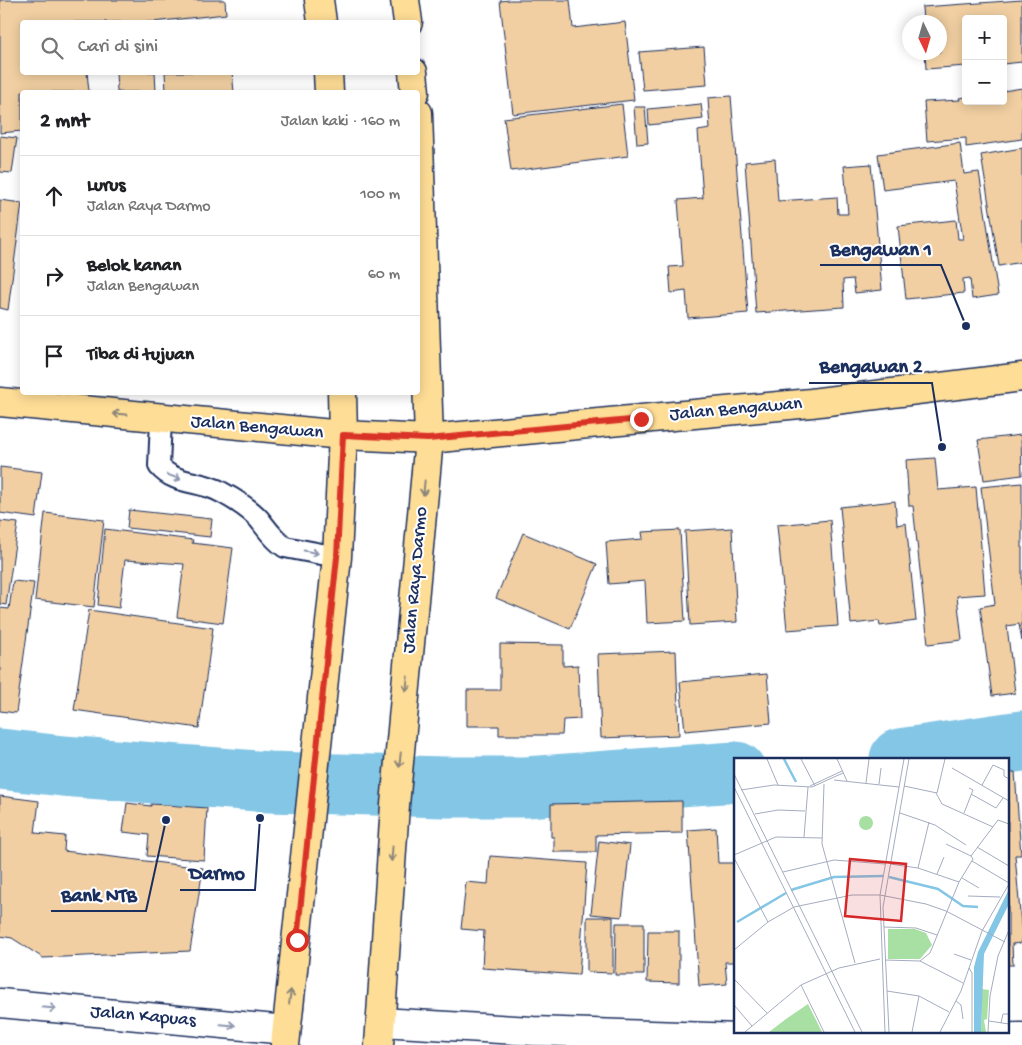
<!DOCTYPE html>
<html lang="id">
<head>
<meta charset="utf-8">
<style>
  body { margin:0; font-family:"Gochi Hand",sans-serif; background:#f6f6f6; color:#202124 }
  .controls { position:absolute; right:15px; top:15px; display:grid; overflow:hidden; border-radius:5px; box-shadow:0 2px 12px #0003 }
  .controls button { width:45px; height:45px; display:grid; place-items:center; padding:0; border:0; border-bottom:1px solid #e0e0e0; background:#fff; color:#202124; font:25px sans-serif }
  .compass { position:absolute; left:902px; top:15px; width:45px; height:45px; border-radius:50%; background:#fff; box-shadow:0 2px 12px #0003; rotate:175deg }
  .stop { position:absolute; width:15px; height:15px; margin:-11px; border:4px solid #d93025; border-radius:50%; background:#fff }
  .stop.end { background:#d93025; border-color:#fff; box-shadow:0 1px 5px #0008 }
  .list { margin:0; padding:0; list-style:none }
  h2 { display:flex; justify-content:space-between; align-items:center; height:65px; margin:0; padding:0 20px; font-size:21px }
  h2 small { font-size:16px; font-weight:400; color:#757577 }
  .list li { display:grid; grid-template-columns:32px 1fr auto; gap:15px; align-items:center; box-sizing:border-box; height:80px; padding:0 20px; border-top:1px solid #e0e0e0 }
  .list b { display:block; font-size:19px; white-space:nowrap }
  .list p { margin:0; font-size:16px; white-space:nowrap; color:#757577 }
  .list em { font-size:16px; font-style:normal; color:#757577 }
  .icon { flex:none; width:28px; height:28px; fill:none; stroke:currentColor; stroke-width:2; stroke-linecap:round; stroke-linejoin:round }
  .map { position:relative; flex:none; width:1022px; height:1045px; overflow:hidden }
  .search { position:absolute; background:#fff; box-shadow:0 2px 12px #0003; left:20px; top:20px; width:400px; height:55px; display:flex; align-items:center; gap:12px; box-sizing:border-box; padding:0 18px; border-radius:5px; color:#757577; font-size:19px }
  .panel { position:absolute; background:#fff; box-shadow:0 2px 12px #0003; left:20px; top:90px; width:400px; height:305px; border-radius:5px }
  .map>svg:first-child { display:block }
</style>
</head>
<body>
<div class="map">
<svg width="1022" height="1045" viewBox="0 0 1022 1045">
  <rect width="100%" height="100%" fill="#fff"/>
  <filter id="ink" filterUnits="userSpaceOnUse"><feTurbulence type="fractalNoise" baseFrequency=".02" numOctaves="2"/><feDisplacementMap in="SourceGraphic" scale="10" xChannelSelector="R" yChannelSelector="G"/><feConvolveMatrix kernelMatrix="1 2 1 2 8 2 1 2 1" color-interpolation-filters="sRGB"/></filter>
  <g filter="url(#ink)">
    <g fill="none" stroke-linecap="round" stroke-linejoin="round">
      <g stroke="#84c6e5" stroke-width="61">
        <polyline points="0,759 63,766 269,782 444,787 526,787 736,772"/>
        <polyline points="900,759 1022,741"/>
      </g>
    </g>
    <g fill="#f1cfa2" stroke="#1b2f5e">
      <polygon points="0,0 225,0 226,14 153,22 22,22 22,72 87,72 89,92 22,92 22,131 0,133"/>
      <polygon points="510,0 570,0 573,28 625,22 634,100 513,114 500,1"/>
      <polygon points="1022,0 1022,62 1003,64 1003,19 966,19 966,66 926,69 925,52 940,52 940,22 923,22 922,7"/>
      <polygon points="704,47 707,85 643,90 639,52"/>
      <polygon points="116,72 155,72 156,92 117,92"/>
      <polygon points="165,72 232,72 234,92 166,92"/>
      <polygon points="1022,88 1022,139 966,147 966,138 927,141 924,102 960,100 959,98 966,97 966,101 1003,101 1003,91"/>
      <polygon points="731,96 748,313 688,318 686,291 671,293 669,267 683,266 678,200 703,198 698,131 710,129 708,98"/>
      <polygon points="622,104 628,156 511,171 504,118"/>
      <polygon points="701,104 703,119 649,125 648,109"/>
      <polygon points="634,107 645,107 648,143 637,144"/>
      <polygon points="0,136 17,138 12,173 0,172"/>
      <polygon points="960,143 964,174 979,172 998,295 972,299 970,278 963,279 964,293 906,299 898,226 956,220 958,239 963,239 954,181 883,190 878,154"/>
      <polygon points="1022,148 1022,262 999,266 981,155"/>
      <polygon points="775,159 778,201 837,197 838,214 848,214 844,166 871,164 882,290 855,293 853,279 843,280 844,307 756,313 745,162"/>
      <polygon points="0,200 22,203 8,310 0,308"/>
      <polygon points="1021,435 1022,475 984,480 978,440"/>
      <polygon points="935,458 938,490 976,487 985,594 957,596 962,640 928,644 913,506 909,506 906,460"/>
      <polygon points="0,467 42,472 36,518 0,513"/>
      <polygon points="1022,483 1022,641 1019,624 1007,626 1015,693 992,696 980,607 995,604 981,487"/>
      <polygon points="895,501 897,525 906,523 916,621 880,626 879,621 851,624 840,507"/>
      <polygon points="129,510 212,519 210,537 127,528"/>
      <polygon points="45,513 104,520 94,607 35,600"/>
      <polygon points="830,520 838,626 787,630 777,525"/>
      <polygon points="0,521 18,523 6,605 0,604"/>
      <polygon points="732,528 737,622 690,625 685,531"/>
      <polygon points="105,529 193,540 192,543 233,548 223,623 177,617 184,564 125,560 119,608 98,605"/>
      <polygon points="680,530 685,621 647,623 645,581 609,584 606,542 643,539 642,532"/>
      <polygon points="523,533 597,564 570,629 496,598"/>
      <polygon points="13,581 34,583 16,713 0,711 0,608 9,609"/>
      <polygon points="89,610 213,628 199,728 74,710"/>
      <polygon points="500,644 563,645 563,666 578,665 580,719 563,720 562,735 499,735 499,726 467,726 467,690 500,690"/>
      <polygon points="676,651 679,735 601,738 598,654"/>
      <polygon points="767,674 771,723 685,731 680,682"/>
      <polygon points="1008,772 1015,772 1021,855 1015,855 1022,936 1022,943 1012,944 1013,965 1008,965"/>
      <polygon points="0,796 39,801 35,833 65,836 64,851 203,868 190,951 43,958 12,938 0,936"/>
      <polygon points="682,801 682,833 596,835 596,852 554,852 554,837 551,837 551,804"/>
      <polygon points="127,803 151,806 151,804 207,808 204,860 147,856 149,835 123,832"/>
      <polygon points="716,828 718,863 736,863 736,962 725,962 727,984 699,986 688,830"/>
      <polygon points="599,841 630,845 622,917 591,914"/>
      <polygon points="490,856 587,863 579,975 482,968 484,931 461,929 466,882 488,884"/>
      <polygon points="587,917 613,917 613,973 587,972"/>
      <polygon points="616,923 644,923 644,975 615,975"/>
      <polygon points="648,931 679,931 679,983 647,982"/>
    </g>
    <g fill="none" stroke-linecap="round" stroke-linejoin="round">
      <defs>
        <path id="service" d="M 161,419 L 159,466 C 175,485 200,480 221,492 C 234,499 249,508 259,519 C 267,529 274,540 285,547 L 337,557"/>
        <polyline id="minor" points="381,1022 533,1031 830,1041 1022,1037"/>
        <polyline id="tertiary" points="0,1003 286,1030"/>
        <g id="primary">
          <polyline points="319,0 322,22"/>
          <polyline points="405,0 408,22"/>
          <polyline points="328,72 329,92"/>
          <polyline points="413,72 415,92"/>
          <polyline points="0,402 343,435 429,439 811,403 1022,377"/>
          <polyline points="285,1045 337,557 343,435 342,392"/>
          <polyline points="379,1045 395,805 429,439 418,113"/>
        </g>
      </defs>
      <use href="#service" stroke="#1b2f5e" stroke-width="24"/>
      <use href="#minor" stroke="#1b2f5e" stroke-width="31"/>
      <use href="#tertiary" stroke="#1b2f5e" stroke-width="31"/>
      <use href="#primary" stroke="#1b2f5e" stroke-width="31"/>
      <use href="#service" stroke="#fff" stroke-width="20"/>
      <use href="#minor" stroke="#fff" stroke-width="28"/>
      <use href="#tertiary" stroke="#fff" stroke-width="28"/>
      <use href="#primary" stroke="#fedd96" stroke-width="28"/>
    </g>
    <defs><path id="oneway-shaft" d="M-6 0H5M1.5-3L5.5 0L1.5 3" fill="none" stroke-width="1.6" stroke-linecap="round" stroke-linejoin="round" transform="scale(1.25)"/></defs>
    <g stroke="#8c867a">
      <use href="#oneway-shaft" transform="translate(120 414) rotate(-174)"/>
      <use href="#oneway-shaft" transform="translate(424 488) rotate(95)"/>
      <use href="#oneway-shaft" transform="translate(407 684) rotate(95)"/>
      <use href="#oneway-shaft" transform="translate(400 760) rotate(96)"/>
      <use href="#oneway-shaft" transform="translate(392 854) rotate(94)"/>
      <use href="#oneway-shaft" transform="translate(290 997) rotate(-83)"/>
    </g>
    <g stroke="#8d97ae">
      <use href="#oneway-shaft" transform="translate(174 477) rotate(21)"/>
      <use href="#oneway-shaft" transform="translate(311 552) rotate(12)"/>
      <use href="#oneway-shaft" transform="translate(49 1008) rotate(5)"/>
      <use href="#oneway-shaft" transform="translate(228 1025) rotate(5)"/>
    </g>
  </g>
  <g fill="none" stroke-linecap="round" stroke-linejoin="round" filter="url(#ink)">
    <polyline stroke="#d93025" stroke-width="6" points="297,940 337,557 343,435 428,439 641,419"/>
  </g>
  <g text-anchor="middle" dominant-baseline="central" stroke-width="4" stroke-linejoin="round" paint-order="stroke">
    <g font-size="19" fill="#1b2f5e" stroke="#fff">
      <text transform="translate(736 410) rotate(-5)">Jalan Bengawan</text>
      <text transform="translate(257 428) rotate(5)">Jalan Bengawan</text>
      <text transform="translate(416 580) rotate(-85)">Jalan Raya Darmo</text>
      <text transform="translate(143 1017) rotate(5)">Jalan Kapuas</text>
    </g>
  </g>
  <g transform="translate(734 758)">
    <rect width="275" height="275" fill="#fff"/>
    <path d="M125 65a7 7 0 1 1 14 0a7 7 0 1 1-14 0ZM 154,171 L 181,171 L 192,175 L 198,187 L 186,201 L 154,201 ZM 248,231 L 255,232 L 253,261 L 250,262 L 252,274 L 247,274 ZM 74,246 L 88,274 L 35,274 L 52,261 Z" fill="#a8dfa2"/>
    <path d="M 275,131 L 275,146 L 250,196 L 247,274 L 240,274 L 240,209 L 244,194 Z" fill="#84c6e5"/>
    <path fill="none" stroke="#84c6e5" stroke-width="2.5" d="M 50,1 L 62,24M 155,119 L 204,131 L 229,148 L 244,149M 57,132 L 100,119 L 149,118M 3,164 L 52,135"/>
    <path fill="none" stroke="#a4acbf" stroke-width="1" d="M 33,1 L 44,27M 67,1 L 81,28M 103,1 L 113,23M 218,10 L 275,43M 0,16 L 128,274M 100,22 L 165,29M 132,25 L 135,1M 90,26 L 88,86 L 121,205M 145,26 L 147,10M 248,27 L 259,7 L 270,12 L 270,18 L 275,21M 76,28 L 108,13M 170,28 L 203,35 L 211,1M 0,29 L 121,274M 7,32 L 40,27 L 78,29 L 109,15M 202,35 L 208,46 L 259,69M 237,36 L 262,50 L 269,40M 166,55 L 201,67 L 232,87M 230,55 L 239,32 L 235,30M 21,56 L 44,52 L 71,53M 70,79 L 74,29M 212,86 L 237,98M 243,89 L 275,108M 0,97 L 42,79 L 88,80M 0,100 L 34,164M 238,103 L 275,125M 156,106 L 184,110 L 225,124M 184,110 L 195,64M 49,114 L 100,102 L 151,106M 203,116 L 210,99M 228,120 L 245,130M 234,138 L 266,139M 150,169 L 182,170 L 203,177M 0,192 L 34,164 L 60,149 L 118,137 L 146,137 L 192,146 L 212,153 L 271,184M 220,196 L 237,202M 151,202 L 186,203 L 229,225M 186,203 L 196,195 L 225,124 L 239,101 L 237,98 L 264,62 L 275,66M 235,210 L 238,215 L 238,274M 0,221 L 33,255M 67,227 L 90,274M 153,233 L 185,238 L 215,254M 222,243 L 227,247 L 229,261M 0,247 L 18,268M 255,263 L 275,266M 267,265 L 269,256 L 275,256M 11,274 L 67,227 L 105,210 L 146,201M 151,274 L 146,137 L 170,1M 155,274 L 149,149 L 175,1M 178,274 L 185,238M 206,274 L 227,233 L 248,173 L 275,126M 254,274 L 256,238 L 264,198 L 275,172"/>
    <path fill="#d62828" fill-opacity="0.15" stroke="#d62828" stroke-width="2.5" d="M 116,101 L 172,106 L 167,163 L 111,158 Z"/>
    <rect width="275" height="275" fill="none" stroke="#1b2f5e" stroke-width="2.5"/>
  </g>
  <path fill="none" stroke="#1b2f5e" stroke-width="2" d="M966 326L941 265H820M942 447L932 383H809M260 818L255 890H180M166 820L146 911H51"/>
  <g fill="#1b2f5e" stroke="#fff" stroke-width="2">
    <circle cx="966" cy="326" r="5"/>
    <circle cx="942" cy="447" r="5"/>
    <circle cx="260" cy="818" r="5"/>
    <circle cx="166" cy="820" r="5"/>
  </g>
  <g font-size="20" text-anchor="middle" font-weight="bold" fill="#1b2f5e" stroke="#fff" stroke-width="4" stroke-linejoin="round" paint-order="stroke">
    <text x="881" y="255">Bengawan 1</text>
    <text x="871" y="372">Bengawan 2</text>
    <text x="217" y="879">Darmo</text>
    <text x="99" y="901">Bank NTB</text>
  </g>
</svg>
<div class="controls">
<button>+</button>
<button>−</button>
</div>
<svg class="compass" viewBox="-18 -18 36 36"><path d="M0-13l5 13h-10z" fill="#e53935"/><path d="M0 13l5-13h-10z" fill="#757577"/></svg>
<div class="stop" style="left:297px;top:940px"></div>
<div class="stop end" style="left:641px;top:419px"></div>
<div class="search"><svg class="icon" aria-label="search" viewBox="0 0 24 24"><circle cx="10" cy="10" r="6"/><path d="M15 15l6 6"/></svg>Cari di sini</div>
<section class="panel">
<h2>2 mnt<small>Jalan kaki · 160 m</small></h2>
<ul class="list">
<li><svg class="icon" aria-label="ahead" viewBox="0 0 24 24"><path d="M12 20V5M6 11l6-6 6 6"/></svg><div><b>Lurus</b><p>Jalan Raya Darmo</p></div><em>100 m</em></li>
<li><svg class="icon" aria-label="right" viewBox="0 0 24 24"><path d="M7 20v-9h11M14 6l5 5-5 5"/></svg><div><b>Belok kanan</b><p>Jalan Bengawan</p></div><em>60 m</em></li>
<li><svg class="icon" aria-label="arrive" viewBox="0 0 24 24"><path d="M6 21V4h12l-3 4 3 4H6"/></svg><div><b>Tiba di tujuan</b></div></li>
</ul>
</section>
</div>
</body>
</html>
